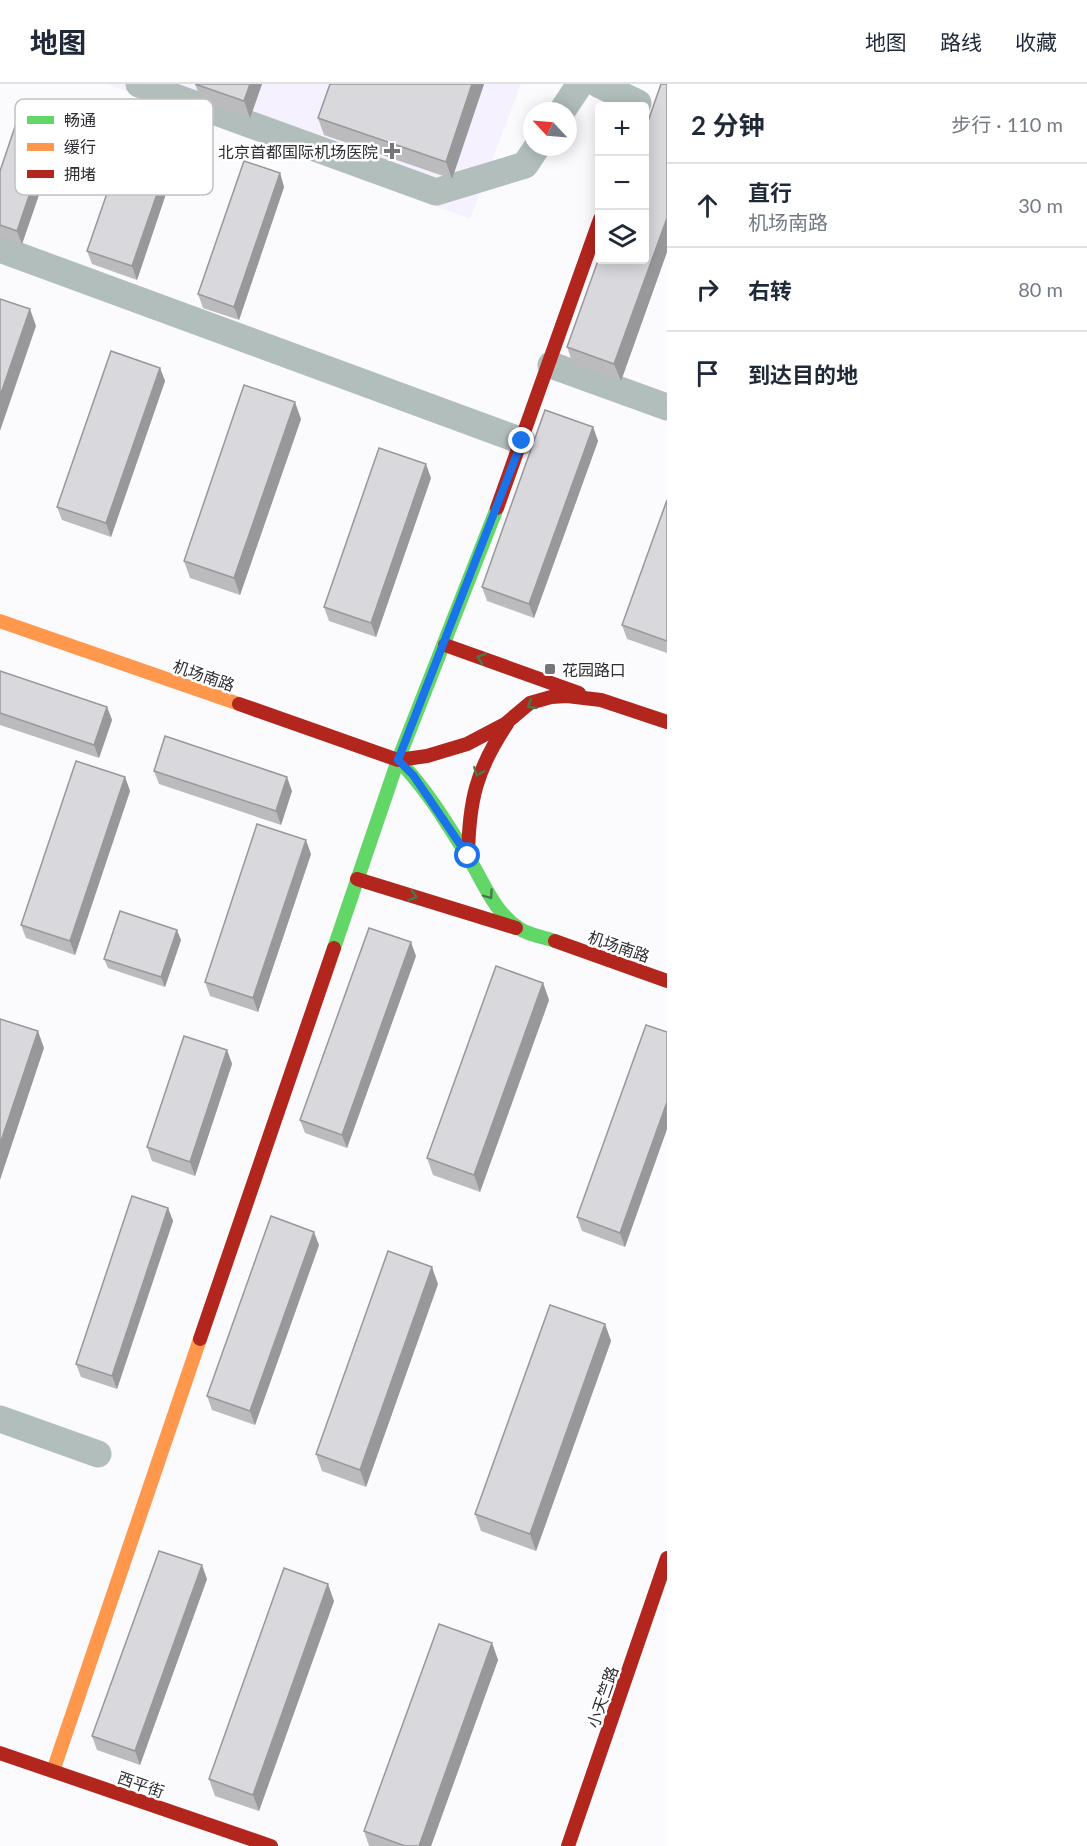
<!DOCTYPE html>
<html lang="zh">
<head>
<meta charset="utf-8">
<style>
  body { margin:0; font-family:Lato,"Noto Sans SC",sans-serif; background:#f2f2f3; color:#1f2937 }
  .controls { position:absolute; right:18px; top:18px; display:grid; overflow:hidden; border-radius:6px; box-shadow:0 3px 15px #0003 }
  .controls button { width:54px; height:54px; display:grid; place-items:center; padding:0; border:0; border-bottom:2px solid #e0e1e3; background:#fff; color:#1f2937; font:30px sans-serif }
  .compass { position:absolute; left:523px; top:18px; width:54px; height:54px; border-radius:50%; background:#fff; box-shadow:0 3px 15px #0003; rotate:296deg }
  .stop { position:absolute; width:18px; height:18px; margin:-14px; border:4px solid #1a73e8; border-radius:50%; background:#fff }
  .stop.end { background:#1a73e8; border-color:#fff; box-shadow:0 2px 6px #0008 }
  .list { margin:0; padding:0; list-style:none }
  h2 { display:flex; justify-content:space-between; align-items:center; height:78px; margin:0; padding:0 24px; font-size:26px }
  h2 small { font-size:20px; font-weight:400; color:#747a83 }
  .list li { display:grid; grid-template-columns:39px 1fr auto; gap:18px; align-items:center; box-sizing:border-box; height:84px; padding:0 24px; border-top:2px solid #e0e1e3 }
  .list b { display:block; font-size:22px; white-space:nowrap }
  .list p { margin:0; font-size:20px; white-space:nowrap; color:#747a83 }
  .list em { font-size:20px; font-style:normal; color:#747a83 }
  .icon { flex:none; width:33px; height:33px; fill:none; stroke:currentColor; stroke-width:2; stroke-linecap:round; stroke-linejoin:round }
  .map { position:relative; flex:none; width:667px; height:1762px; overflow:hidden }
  header { display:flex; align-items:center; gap:36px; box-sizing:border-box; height:84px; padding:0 30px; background:#fff; border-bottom:2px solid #e0e1e3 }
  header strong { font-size:28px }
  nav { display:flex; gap:33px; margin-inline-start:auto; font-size:21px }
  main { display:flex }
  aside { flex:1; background:#fff }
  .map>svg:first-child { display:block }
</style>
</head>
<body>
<header>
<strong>地图</strong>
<nav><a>地图</a><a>路线</a><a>收藏</a></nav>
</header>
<main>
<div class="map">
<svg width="667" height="1762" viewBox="0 0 667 1762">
  <rect width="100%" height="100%" fill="#fbfafd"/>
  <polygon fill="#f6f1fe" points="107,0 521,0 470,135"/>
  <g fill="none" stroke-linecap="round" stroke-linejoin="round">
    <g stroke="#b1bebc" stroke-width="27">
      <polyline points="139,0 436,108 525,81 537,63"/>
      <polyline points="598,0 638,19"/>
      <polyline points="562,27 580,0"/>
      <polyline points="0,165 522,357"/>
      <polyline points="551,281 667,323"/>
      <polyline points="0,1335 98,1370"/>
    </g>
    <g stroke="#63d668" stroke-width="14">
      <path d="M 398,676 C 425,703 446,738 466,770 C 483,795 492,827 520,845 C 529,851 544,853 555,857"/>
      <polyline points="334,864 398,676 497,424"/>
    </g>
    <g stroke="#ff974d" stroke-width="14">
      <polyline points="0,537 239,620"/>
      <polyline points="53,1687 200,1255"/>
    </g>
    <g stroke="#b3261e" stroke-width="14">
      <polyline points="497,424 600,135"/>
      <polyline points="445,561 579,609"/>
      <polyline points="239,620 398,676 427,672 467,660 505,640 530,619 551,613 567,612 601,616 667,638"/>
      <path d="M 468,772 C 469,717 476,686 507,640"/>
      <polyline points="357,795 516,844"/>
      <polyline points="555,857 667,897"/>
      <polyline points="200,1255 334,864"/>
      <polyline points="0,1669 271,1762"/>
      <polyline points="568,1762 667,1474"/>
    </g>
  </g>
  <g fill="#bbbabd">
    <polygon points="195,0 262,0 250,34 201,17"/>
    <polygon points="484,0 452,95 324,51 318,34"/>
    <polygon points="667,0 667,168 621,297 573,280 567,263"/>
    <polygon points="56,33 61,47 22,160 0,153 0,87"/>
    <polygon points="176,55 180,68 137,196 92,180 87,167"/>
    <polygon points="280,89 284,103 239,236 203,224 198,210"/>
    <polygon points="160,284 165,297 111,453 62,436 57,423"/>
    <polygon points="301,335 240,511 190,494 184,477"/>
    <polygon points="593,343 598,357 534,534 487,517 482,503"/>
    <polygon points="431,394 376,553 329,537 324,523"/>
    <polygon points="667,416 667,569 627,555 622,541"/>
    <polygon points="0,587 107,623 112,636 99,674 0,641"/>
    <polygon points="154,687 292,707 281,741 159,700"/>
    <polygon points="125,693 130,707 75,871 26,854 21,841"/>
    <polygon points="311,770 258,928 210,912 205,898"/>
    <polygon points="181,856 165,903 108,884 104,875"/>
    <polygon points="416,872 347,1064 305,1049 300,1036"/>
    <polygon points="543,899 549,916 480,1108 433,1091 427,1074"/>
    <polygon points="667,948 667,1045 625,1163 582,1147 577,1133"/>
    <polygon points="227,966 232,980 195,1092 152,1077 147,1063"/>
    <polygon points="168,1124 173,1137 117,1305 81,1293 76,1280"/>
    <polygon points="319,1161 255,1341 212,1326 207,1312"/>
    <polygon points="438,1200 366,1403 322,1387 316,1370"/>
    <polygon points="605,1240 611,1257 536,1467 481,1447 475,1430"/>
    <polygon points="207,1495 140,1681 97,1666 92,1652"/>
    <polygon points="334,1517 259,1727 215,1712 209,1695"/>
    <polygon points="492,1559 498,1576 431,1762 369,1762 364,1747"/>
  </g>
  <g fill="#98979a">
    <polygon points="250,0 262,0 250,34 244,17"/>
    <polygon points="472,0 484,0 452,95 446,78"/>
    <polygon points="56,33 61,47 22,160 17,147"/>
    <polygon points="176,55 180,68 137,196 132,182"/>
    <polygon points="280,89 284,103 239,236 234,223"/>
    <polygon points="667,134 667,168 621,297 614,280"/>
    <polygon points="30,225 36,242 0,347 0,312"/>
    <polygon points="160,284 165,297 111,453 106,439"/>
    <polygon points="295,318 301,335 240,511 234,494"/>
    <polygon points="593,343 598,357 534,534 529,520"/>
    <polygon points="426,380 431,394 376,553 371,539"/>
    <polygon points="107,623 112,636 99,674 94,661"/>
    <polygon points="125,693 130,707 75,871 70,857"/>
    <polygon points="287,693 292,707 281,741 276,727"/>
    <polygon points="306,756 311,770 258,928 253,914"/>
    <polygon points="177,846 181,856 165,903 161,893"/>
    <polygon points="411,858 416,872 347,1064 342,1051"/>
    <polygon points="543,899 549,916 480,1108 474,1091"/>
    <polygon points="38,947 44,964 0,1096 0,1060"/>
    <polygon points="227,966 232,980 195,1092 190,1078"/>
    <polygon points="667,1018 667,1045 625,1163 620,1149"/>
    <polygon points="168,1124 173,1137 117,1305 112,1292"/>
    <polygon points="314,1148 319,1161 255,1341 250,1327"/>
    <polygon points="432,1183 438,1200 366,1403 360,1386"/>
    <polygon points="605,1240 611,1257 536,1467 530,1450"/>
    <polygon points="202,1481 207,1495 140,1681 135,1667"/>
    <polygon points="328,1500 334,1517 259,1727 253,1711"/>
    <polygon points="492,1559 498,1576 431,1762 419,1762"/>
  </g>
  <g fill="#d9d8dc" stroke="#98979a" stroke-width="1.5">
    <polygon points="195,0 250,0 244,17"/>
    <polygon points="330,0 472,0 446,78 318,34"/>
    <polygon points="661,0 667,0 667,134 614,280 567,263 600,171 600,176 645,176 645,46"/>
    <polygon points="22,22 56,33 17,147 0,141 0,87"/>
    <polygon points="131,40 176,55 132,182 87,167"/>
    <polygon points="244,77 280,89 234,223 198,210"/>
    <polygon points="0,215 30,225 0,312"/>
    <polygon points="111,267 160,284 106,439 57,423"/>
    <polygon points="244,301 295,318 234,494 184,477"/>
    <polygon points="545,326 593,343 529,520 482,503"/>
    <polygon points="379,364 426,380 371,539 324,523"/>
    <polygon points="667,416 667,557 622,541"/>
    <polygon points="0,587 107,623 94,661 0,629"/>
    <polygon points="165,652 287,693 276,727 154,687"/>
    <polygon points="76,677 125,693 70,857 21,841"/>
    <polygon points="257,740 306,756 253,914 205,898"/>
    <polygon points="120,827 177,846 161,893 104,875"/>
    <polygon points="369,844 411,858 342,1051 300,1036"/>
    <polygon points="496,882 543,899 474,1091 427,1074"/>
    <polygon points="0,935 38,947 0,1060"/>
    <polygon points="646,941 667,948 667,1018 620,1149 577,1133"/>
    <polygon points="184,952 227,966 190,1078 147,1063"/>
    <polygon points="132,1112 168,1124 112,1292 76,1280"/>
    <polygon points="271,1132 314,1148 250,1327 207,1312"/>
    <polygon points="388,1167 432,1183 360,1386 316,1370"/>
    <polygon points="550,1221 605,1240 530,1450 475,1430"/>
    <polygon points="159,1467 202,1481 135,1667 92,1652"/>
    <polygon points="284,1484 328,1500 253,1711 209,1695"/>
    <polygon points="439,1540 492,1559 419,1762 405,1762 364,1747"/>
  </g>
  <defs><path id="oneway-chevron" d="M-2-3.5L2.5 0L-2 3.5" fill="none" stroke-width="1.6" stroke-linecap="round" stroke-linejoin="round" transform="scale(1.5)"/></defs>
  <g stroke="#46794a">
    <use href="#oneway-chevron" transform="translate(481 574) rotate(-160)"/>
    <use href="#oneway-chevron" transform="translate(531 621) rotate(150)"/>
    <use href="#oneway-chevron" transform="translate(478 688) rotate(112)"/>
    <use href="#oneway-chevron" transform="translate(489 811) rotate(55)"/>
    <use href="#oneway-chevron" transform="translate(413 812) rotate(17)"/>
  </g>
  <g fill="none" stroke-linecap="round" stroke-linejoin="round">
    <polyline stroke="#1a73e8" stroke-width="8" points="468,772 413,691 398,676 522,357"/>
  </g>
  <g fill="#767579" stroke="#fff" stroke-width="2">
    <path d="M389 58h6v6h6v6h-6v6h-6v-6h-6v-6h6z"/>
    <rect x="544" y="579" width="12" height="12" rx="3"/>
  </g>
  <g text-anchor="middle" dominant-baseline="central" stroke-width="5" stroke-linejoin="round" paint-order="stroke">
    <g font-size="16" fill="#2f2d32" stroke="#fff" text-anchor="end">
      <text x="378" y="67">北京首都国际机场医院</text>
      <text x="562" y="585" text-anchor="start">花园路口</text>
    </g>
    <g font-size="16" fill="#2f2d32" stroke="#fff">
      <text transform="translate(204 591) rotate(19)">机场南路</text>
      <text transform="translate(619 862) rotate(19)">机场南路</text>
      <text transform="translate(602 1613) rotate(-71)">小天竺路</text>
      <text transform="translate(141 1700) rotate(19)">西平街</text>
    </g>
  </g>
  <rect x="15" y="15" width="198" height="96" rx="9" fill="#fff" stroke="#c1c0c2" stroke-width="1.5"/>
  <rect x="27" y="32" width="27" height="8" fill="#63d668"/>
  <rect x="27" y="59" width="27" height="8" fill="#ff974d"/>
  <rect x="27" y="86" width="27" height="8" fill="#b3261e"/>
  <g font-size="16" fill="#2f2d32">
    <text x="64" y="42">畅通</text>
    <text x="64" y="69">缓行</text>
    <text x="64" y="96">拥堵</text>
  </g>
</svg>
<div class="controls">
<button>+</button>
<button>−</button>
<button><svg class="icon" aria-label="layers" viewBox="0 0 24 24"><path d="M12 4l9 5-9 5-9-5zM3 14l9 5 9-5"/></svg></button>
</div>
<svg class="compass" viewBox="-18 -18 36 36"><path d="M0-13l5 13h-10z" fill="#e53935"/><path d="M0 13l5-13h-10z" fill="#747a83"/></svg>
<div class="stop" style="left:468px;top:772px"></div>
<div class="stop end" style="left:522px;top:357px"></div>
</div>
<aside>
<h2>2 分钟<small>步行 · 110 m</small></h2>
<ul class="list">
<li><svg class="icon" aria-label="ahead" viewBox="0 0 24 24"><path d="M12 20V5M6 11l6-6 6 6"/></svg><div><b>直行</b><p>机场南路</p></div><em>30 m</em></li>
<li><svg class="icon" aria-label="right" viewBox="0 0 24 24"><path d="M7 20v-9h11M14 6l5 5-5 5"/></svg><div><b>右转</b></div><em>80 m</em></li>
<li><svg class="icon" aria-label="arrive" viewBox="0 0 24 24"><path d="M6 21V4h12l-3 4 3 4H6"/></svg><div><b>到达目的地</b></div></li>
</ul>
</aside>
</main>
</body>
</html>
